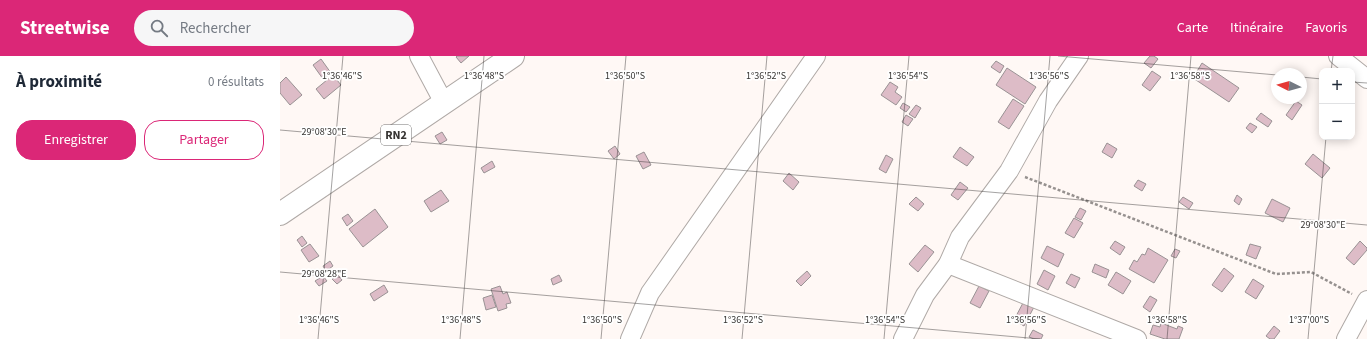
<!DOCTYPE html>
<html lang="fr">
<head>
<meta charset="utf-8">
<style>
  body { margin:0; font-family:"Source Sans 3",sans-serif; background:#f6f6f7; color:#1f2937 }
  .controls { position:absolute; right:12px; top:12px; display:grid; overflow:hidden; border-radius:8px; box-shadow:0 2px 10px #0003 }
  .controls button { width:36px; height:36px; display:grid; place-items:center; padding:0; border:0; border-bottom:1px solid #e0e1e3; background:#fff; color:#1f2937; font:20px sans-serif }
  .compass { position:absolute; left:991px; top:12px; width:36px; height:36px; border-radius:50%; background:#fff; box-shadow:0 2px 10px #0003; rotate:275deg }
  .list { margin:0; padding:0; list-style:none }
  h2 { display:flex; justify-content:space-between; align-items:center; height:52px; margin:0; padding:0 16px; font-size:17px }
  h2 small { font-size:13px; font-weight:400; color:#747a83 }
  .actions { display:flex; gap:8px; padding:12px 16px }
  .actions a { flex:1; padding:9px 0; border:1px solid #db2777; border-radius:16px; text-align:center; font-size:14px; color:#db2777 }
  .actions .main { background:#db2777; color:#fff }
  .icon { flex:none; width:22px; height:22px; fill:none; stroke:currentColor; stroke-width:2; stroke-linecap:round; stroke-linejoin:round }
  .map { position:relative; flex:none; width:1087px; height:283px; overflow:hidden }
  header { display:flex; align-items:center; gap:24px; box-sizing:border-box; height:56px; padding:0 20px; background:#db2777; color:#fff }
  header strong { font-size:19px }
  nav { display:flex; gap:22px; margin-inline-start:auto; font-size:14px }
  .search { width:280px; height:36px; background:#f6f6f7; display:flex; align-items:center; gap:10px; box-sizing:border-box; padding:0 14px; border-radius:22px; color:#747a83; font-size:15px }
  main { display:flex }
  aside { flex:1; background:#fff }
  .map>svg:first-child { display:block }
</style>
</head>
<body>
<header>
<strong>Streetwise</strong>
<div class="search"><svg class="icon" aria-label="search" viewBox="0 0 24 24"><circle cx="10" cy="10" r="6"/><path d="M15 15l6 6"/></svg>Rechercher</div>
<nav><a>Carte</a><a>Itinéraire</a><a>Favoris</a></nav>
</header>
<main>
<aside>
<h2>À proximité<small>0 résultats</small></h2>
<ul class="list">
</ul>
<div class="actions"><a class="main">Enregistrer</a><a>Partager</a></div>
</aside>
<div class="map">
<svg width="1087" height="283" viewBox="0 0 1087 283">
  <rect width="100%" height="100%" fill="#fff8f5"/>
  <g fill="#ddbcc7" stroke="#999294">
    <polygon points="177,0 189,0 181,7 176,1"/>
    <polygon points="870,0 874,0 878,3 871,12 864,7"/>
    <polygon points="41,3 51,17 43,23 33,9"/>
    <polygon points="716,5 724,10 720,17 711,11"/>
    <polygon points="922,7 959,32 949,46 913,22"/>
    <polygon points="727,12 756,31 745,48 716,29"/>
    <polygon points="872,15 881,21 870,35 862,29"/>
    <polygon points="53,19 61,29 44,43 36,33"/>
    <polygon points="6,21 22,39 10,49 0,37 0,27"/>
    <polygon points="610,26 618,31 615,36 622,41 616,49 601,39"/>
    <polygon points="733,43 744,50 729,73 718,66"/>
    <polygon points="1016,45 1022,49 1012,64 1006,59"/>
    <polygon points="623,47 630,51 626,56 620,52"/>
    <polygon points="636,49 641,52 635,62 629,58"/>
    <polygon points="981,57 992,65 988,71 976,63"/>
    <polygon points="626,59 633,63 628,70 622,66"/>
    <polygon points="970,67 977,71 972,77 966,72"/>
    <polygon points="162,76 167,84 160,88 155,80"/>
    <polygon points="827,87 837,93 832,102 822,96"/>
    <polygon points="335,90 340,98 334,103 328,95"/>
    <polygon points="680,91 694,101 687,110 673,101"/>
    <polygon points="364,96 371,109 363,113 356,100"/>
    <polygon points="1033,98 1050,112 1042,122 1025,108"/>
    <polygon points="606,99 613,103 606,117 599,113"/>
    <polygon points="212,105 215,111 204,117 201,112"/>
    <polygon points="509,117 519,126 513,134 503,125"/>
    <polygon points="858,124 866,128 862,135 854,130"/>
    <polygon points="680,126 688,132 678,144 671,139"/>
    <polygon points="161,134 169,145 151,156 144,145"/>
    <polygon points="957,139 962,143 959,149 954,145"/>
    <polygon points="636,141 644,148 638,155 629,148"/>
    <polygon points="903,141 913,147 909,153 899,146"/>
    <polygon points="992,143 1010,152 1003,166 985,157"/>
    <polygon points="800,152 806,155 801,164 795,161"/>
    <polygon points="95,153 108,171 83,191 69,173"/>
    <polygon points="68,158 73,165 67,170 62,162"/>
    <polygon points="794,162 803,167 794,182 785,177"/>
    <polygon points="22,180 27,187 22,191 17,184"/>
    <polygon points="835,185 845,191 840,199 830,192"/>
    <polygon points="1080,185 1087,192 1087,194 1074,209 1066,202"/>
    <polygon points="30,188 39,200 29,206 21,194"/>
    <polygon points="970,188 981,191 976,203 966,199"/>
    <polygon points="645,189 654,196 638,216 629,208"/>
    <polygon points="767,190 784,198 778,211 761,202"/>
    <polygon points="868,192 888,204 874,227 849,213 854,204 857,206 862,198 865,199"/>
    <polygon points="895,193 900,195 896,202 891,200"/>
    <polygon points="50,205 53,210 46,215 43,210"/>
    <polygon points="815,208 829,214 826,222 812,216"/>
    <polygon points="944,212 954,220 942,236 932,229"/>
    <polygon points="764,214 775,220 768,234 757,228"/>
    <polygon points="527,215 531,220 521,230 516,225"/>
    <polygon points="836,216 851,225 843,238 828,229"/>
    <polygon points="791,218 800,222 795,232 786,227"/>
    <polygon points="58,219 62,224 57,228 52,223"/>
    <polygon points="279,219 282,225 273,229 271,223"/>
    <polygon points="43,220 47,225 39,230 35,225"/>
    <polygon points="973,223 984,230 976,243 965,236"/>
    <polygon points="104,229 108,236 94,245 90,238"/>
    <polygon points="220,230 223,238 227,236 231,247 226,248 227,252 218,255 211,233"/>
    <polygon points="699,230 709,235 700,252 690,247"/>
    <polygon points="212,239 216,251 206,254 203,242"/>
    <polygon points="870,240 877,244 870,256 863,251"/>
    <polygon points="744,245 754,251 744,270 734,264"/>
    <polygon points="881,267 897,273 898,270 903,272 899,283 885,283 870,278 873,269 880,271"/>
    <polygon points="994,270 1000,275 994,283 990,283 986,280"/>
    <polygon points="753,274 763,279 761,283 754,283 749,281"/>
  </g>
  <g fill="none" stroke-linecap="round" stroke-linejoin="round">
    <defs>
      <g id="street">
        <polyline points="139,0 164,47"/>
        <polyline points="1058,0 1087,23"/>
        <polyline points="668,208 857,283"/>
        <polyline points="350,283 370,237 536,0"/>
        <polyline points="623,283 645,239 668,208 680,181 729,115 768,45 799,0"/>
        <polyline points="1066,283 1087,244"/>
      </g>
      <polyline id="highway" points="0,158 233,0"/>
    </defs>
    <use href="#street" stroke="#afa9a6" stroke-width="20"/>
    <use href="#highway" stroke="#afa9a6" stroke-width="24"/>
    <polyline stroke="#96918f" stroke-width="2.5" stroke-dasharray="3 2" stroke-linecap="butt" points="745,121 996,218 1031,216 1072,238"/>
    <use href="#street" stroke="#fff" stroke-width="18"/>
    <use href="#highway" stroke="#fff" stroke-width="22"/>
  </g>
  <path fill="none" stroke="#363432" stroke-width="1" stroke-opacity="0.45" d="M 778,0 L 997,19M 1051,15 L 1053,0M 1021,21 L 1042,23M 1072,26 L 1087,27M 0,74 L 1087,169M 0,216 L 760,283M 38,283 L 63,0M 180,283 L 204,0M 321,283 L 346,0M 462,283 L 487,0M 604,283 L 629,0M 745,283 L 770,0M 887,283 L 911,0M 1028,283 L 1046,81"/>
  <g text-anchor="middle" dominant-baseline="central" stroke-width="3.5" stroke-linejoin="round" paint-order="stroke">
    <rect fill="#fff" stroke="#727170" stroke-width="1" x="101" y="69" width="30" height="20" rx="3"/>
    <g font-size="12" font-weight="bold" fill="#363432">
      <text x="116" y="79">RN2</text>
    </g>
  </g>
  <g font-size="10" text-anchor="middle" fill="#363432" stroke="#fff" stroke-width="3.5" stroke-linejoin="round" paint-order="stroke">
    <text x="62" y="23">1°36'46"S</text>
    <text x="204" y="23">1°36'48"S</text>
    <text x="345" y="23">1°36'50"S</text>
    <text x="486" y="23">1°36'52"S</text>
    <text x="628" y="23">1°36'54"S</text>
    <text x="769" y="23">1°36'56"S</text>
    <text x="910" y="23">1°36'58"S</text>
    <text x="44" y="79">29°08'30"E</text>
    <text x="1043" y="172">29°08'30"E</text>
    <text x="44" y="221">29°08'28"E</text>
    <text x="39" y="267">1°36'46"S</text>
    <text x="181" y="267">1°36'48"S</text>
    <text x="322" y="267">1°36'50"S</text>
    <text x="463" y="267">1°36'52"S</text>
    <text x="605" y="267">1°36'54"S</text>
    <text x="746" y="267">1°36'56"S</text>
    <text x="887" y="267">1°36'58"S</text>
    <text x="1029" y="267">1°37'00"S</text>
  </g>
</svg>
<div class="controls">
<button>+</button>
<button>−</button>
</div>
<svg class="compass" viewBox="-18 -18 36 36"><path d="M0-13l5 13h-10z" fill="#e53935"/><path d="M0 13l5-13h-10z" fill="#747a83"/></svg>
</div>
</main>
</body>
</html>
